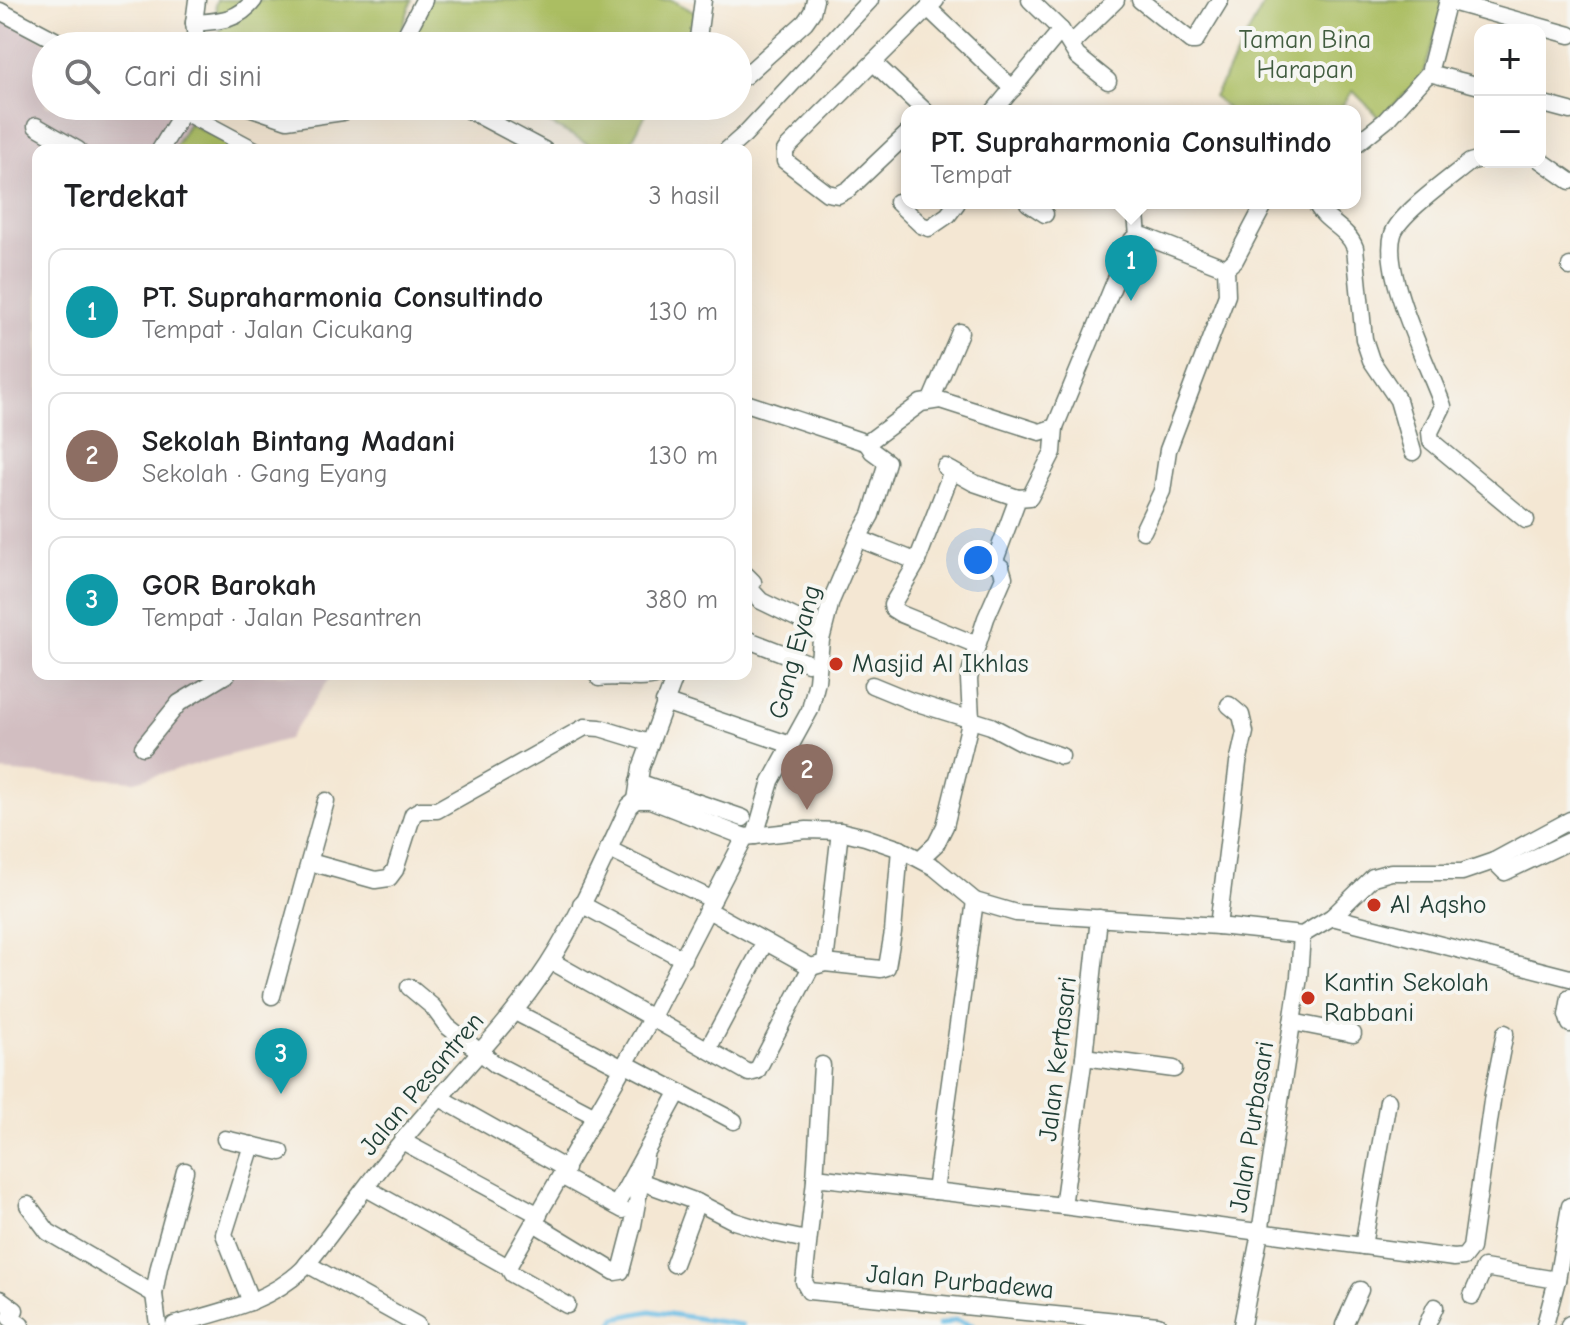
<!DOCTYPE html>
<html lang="id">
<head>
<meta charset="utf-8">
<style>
  body { margin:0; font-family:"Comic Neue",sans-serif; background:#f2f2f2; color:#202124 }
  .controls { position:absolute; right:24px; top:24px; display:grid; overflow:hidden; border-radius:16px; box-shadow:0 8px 32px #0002 }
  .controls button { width:72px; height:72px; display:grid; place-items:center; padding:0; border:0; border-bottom:2px solid #e0e0e0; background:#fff; color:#202124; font:40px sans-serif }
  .you { position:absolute; left:978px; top:560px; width:28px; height:28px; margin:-20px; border:6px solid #fff; border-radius:50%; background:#1a73e8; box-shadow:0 0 0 12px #1a73e833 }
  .badge { display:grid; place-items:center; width:52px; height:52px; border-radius:50%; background:#111827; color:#fff; font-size:26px; font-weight:700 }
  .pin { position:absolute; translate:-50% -66px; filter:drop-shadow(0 2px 4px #0008) }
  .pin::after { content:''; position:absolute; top:42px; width:28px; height:24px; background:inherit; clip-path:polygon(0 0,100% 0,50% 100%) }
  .popup { position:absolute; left:901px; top:105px; width:460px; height:104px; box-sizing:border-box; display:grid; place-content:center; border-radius:16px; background:#fff; filter:drop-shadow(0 2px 6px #0005); font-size:26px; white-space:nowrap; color:#757577 }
  .popup b { font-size:30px; color:#202124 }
  .popup::after { content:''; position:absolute; left:50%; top:100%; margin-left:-16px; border:16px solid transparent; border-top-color:#fff }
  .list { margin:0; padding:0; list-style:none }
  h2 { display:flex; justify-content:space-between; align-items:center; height:104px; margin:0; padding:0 32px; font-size:34px }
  h2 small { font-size:26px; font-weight:400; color:#757577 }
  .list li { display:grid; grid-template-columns:52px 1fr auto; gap:24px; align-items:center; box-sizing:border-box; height:128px; margin:0 16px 16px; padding:0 16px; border:2px solid #e0e0e0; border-radius:16px }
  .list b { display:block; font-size:30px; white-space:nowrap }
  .list p { margin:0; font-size:26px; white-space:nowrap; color:#757577 }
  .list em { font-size:26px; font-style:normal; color:#757577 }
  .icon { flex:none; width:44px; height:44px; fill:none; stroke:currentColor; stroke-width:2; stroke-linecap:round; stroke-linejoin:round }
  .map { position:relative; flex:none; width:1570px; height:1325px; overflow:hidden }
  .search { position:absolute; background:#fff; box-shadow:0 8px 32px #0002; left:32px; top:32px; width:720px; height:88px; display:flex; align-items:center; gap:20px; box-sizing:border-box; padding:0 28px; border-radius:44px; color:#757577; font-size:30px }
  .panel { position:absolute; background:#fff; box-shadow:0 8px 32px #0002; left:32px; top:144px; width:720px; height:536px; border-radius:16px }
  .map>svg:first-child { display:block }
</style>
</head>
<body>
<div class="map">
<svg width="1570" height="1325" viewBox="0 0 1570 1325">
  <rect width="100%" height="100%" fill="#f6f6f2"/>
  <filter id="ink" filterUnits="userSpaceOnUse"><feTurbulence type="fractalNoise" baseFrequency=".0125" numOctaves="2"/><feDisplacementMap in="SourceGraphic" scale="16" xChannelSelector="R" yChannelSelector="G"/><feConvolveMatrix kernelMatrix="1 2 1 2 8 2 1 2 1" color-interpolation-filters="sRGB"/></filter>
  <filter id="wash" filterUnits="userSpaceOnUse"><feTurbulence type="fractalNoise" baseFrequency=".006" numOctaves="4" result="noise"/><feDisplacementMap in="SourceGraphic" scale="32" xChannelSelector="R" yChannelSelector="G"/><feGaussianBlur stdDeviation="1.8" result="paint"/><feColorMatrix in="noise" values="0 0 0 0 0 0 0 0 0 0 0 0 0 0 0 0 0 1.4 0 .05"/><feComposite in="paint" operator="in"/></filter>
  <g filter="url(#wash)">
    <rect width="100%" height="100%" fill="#f4e7d3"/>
    <polygon fill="#d2bec1" points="0,17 53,46 46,46 46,106 163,106 244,150 38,150 38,674 333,674 288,739 135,781 0,771"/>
    <g fill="#abbe62" stroke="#657e4b" stroke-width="2">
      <polygon points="217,0 412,0 401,32 388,46 223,46 215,5"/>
      <polygon points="426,0 672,0 698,14 681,46 402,46"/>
      <polygon points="1266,0 1447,0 1422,78 1380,118 1353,91 1338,111 1230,111 1214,97"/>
      <polygon points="516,106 650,106 627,150 600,150"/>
      <polygon points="189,123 242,150 173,150"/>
    </g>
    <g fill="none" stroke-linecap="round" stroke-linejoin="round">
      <g stroke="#67bce4" stroke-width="5">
        <polyline points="612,1325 616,1318 650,1311 742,1325"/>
        <polyline points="939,1325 955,1320 972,1325"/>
      </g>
    </g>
  </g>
  <g filter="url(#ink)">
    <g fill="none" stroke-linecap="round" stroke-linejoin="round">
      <defs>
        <g id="minor">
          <polyline points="197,0 194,23 197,46"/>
          <polyline points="1030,0 1061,30"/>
          <polyline points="1140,0 1191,41 1195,41 1220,0"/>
          <polyline points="1448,1 1570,35"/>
          <polyline points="928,8 1013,89"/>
          <polyline points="0,11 66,46"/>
          <path d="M 194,23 C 219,21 238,21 254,0"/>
          <polyline points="1071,44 1116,0"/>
          <polyline points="400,46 424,0"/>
          <polyline points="697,46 703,0"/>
          <polyline points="874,63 925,111"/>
          <polyline points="1429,73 1480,86"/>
          <polyline points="738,78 745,76 805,22 812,12 815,0"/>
          <polyline points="1540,103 1570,111"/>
          <polyline points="173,106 255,150"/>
          <polyline points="246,106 287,120 343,112 362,106"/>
          <polyline points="461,106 544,150"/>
          <polyline points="994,111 1061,30 1077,56 1108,81"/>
          <polyline points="36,126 78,150"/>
          <polyline points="907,134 849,189 838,195 827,193 785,161 785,151 788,147 936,0"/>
          <polyline points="1355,145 1385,121 1429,73 1448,0"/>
          <polyline points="160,150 183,112"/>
          <polyline points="727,150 744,135 870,0"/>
          <path d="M 1480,159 L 1470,162 C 1452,177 1399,214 1393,234 C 1381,273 1429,367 1443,406 L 1430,432 L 1431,441 L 1526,520"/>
          <polyline points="1540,160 1570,181"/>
          <polyline points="897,202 921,225 929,228 948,215 957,203"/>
          <polyline points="1028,203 1045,214"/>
          <polyline points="1135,203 1138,236"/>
          <path d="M 1316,203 C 1324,222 1348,228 1355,248 L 1364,339 L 1371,360 L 1398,400 L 1413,452"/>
          <polyline points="1570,267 1570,266"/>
          <polyline points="931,400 960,332"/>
          <polyline points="746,403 867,443 921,403 940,400 1040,432 1055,427 1132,240 1144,236 1226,268 1235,260 1265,203"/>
          <polyline points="945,467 974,483 1018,498"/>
          <polyline points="952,471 915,566 892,605 893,609 901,614 977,645"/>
          <polyline points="1143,531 1162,491 1168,450 1227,295 1226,268"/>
          <path d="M 858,538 C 878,547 897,553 917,562"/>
          <polyline points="746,575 753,582 750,589 761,601 823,631"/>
          <polyline points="746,639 808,663"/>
          <path d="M 599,678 C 617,675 647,682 660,674"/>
          <polyline points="872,685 911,701 991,726 1021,742 1061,756"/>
          <polyline points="664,702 785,743"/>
          <polyline points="143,747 179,703 227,674"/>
          <polyline points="638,782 743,818"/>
          <polyline points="636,800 650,800 745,837 807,830 840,831 865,837 900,849 934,867 975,901 1016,913 1218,926 1302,935 1332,917 1373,877 1391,872 1462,872 1494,861 1570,820"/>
          <polyline points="636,800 641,768 676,674"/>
          <polyline points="755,836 771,781 810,710 817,681 821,640 831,601 858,538 871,515 887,462 872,451 867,443"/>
          <polyline points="608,849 713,900"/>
          <polyline points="920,859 936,844 945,826 971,719 969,679 975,652 986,618 1004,577 1001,567 994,563 1018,498 1030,497 1053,452 1055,427"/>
          <polyline points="1494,861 1505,872 1570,841"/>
          <polyline points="310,862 375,880 389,878 395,870 413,814 420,810 437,810 585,727 600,728 649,743"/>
          <polyline points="581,904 683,959"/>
          <polyline points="708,910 811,967 825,963 881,969 887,967 893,932 900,849"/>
          <polyline points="1332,917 1570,978"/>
          <polyline points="1218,926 1238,763 1245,732 1241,715 1229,705"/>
          <polyline points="551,961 749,1073 757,1071 811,967"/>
          <polyline points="825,963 840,831"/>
          <polyline points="409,987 433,1007 447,1026 495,1064 595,1116"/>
          <polyline points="272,996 326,801"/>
          <polyline points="1570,997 1567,1015 1570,1024"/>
          <polyline points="515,1012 623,1068"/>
          <polyline points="1292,1022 1353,1034"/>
          <polyline points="708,1049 765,942"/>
          <polyline points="1084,1057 1174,1069"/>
          <polyline points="626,1064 734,1121"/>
          <polyline points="440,1098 566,1169"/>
          <polyline points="225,1139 281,1152"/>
          <polyline points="402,1141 539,1215"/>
          <polyline points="561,1176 623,1210"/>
          <polyline points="815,1180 822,1065"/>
          <polyline points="642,1182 697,1202 734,1221 773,1233 807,1240"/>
          <polyline points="366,1188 508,1267 512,1274 567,1305"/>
          <polyline points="935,1191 975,901"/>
          <polyline points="28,1205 48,1232 154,1294"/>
          <polyline points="616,1206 678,1093"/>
          <polyline points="1063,1206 1084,1057 1099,918"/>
          <polyline points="534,1223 615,1272 621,1271 633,1225 645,1157"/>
          <polyline points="1363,1246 1388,1101"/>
          <polyline points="307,1264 417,1325"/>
          <polyline points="674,1264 697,1202"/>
          <polyline points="508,1267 652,1017 745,837"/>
          <polyline points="1472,1296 1484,1268 1557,1280"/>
          <polyline points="0,1299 15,1310 10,1318 21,1325"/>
          <polyline points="251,1302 224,1234 252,1145"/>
          <polyline points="158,1325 154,1294 159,1267 185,1171"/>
          <path d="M 174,1325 C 219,1312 268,1303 303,1269 C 339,1225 371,1177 408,1134 C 455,1078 508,1026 548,965 C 580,915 604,859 629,806 L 636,800"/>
          <polyline points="1158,1325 809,1291 804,1282 815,1180 824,1178 1063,1206 1454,1258 1464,1257 1471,1248 1493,1094 1505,1033"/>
          <polyline points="1242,1325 1260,1233 1299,977 1302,935"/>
          <polyline points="1344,1325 1360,1290"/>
          <polyline points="1427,1325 1435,1307"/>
          <polyline points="1545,1325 1557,1280 1570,1206"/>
          <polyline points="1569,1325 1570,1324"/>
        </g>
      </defs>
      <use href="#minor" stroke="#6a786c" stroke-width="19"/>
      <use href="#minor" stroke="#fff" stroke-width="16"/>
    </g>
  </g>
  <g fill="#c8321e" stroke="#f6f6f2" stroke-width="3">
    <circle cx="836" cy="664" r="8"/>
    <circle cx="1374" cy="905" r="8"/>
    <circle cx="1308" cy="998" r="8"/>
  </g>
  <g text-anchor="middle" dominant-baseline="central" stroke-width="8" stroke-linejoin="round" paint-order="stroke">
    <g font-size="26" fill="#425d40" stroke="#f6f6f2">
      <text x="1305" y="40">Taman Bina<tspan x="1305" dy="30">Harapan</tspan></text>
    </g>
    <g font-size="26" fill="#1f3d34" stroke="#f6f6f2">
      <text transform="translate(795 652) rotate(-75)">Gang Eyang</text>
      <text transform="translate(1058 1059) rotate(-83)">Jalan Kertasari</text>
      <text transform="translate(422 1084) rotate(-50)">Jalan Pesantren</text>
      <text transform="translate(1252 1127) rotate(-81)">Jalan Purbasari</text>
      <text transform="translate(960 1282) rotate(5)">Jalan Purbadewa</text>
    </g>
    <g font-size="26" fill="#1f3d34" stroke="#f6f6f2" text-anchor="start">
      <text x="852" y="664">Masjid Al Ikhlas</text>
      <text x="1390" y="905">Al Aqsho</text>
      <text x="1324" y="983">Kantin Sekolah<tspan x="1324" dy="30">Rabbani</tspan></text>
    </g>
  </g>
</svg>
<div class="controls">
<button>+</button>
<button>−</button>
</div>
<div class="you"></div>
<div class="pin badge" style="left:1131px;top:301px;background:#0f9aa8">1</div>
<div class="popup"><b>PT. Supraharmonia Consultindo</b>Tempat</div>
<div class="pin badge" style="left:807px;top:810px;background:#8d6e63">2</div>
<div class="pin badge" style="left:281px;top:1094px;background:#0f9aa8">3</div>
<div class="search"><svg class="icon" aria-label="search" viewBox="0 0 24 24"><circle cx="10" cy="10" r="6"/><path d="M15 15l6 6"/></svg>Cari di sini</div>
<section class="panel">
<h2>Terdekat<small>3 hasil</small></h2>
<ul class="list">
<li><span class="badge" style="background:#0f9aa8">1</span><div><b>PT. Supraharmonia Consultindo</b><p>Tempat · Jalan Cicukang</p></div><em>130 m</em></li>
<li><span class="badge" style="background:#8d6e63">2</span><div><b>Sekolah Bintang Madani</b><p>Sekolah · Gang Eyang</p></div><em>130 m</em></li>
<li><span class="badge" style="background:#0f9aa8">3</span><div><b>GOR Barokah</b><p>Tempat · Jalan Pesantren</p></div><em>380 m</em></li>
</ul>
</section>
</div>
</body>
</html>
